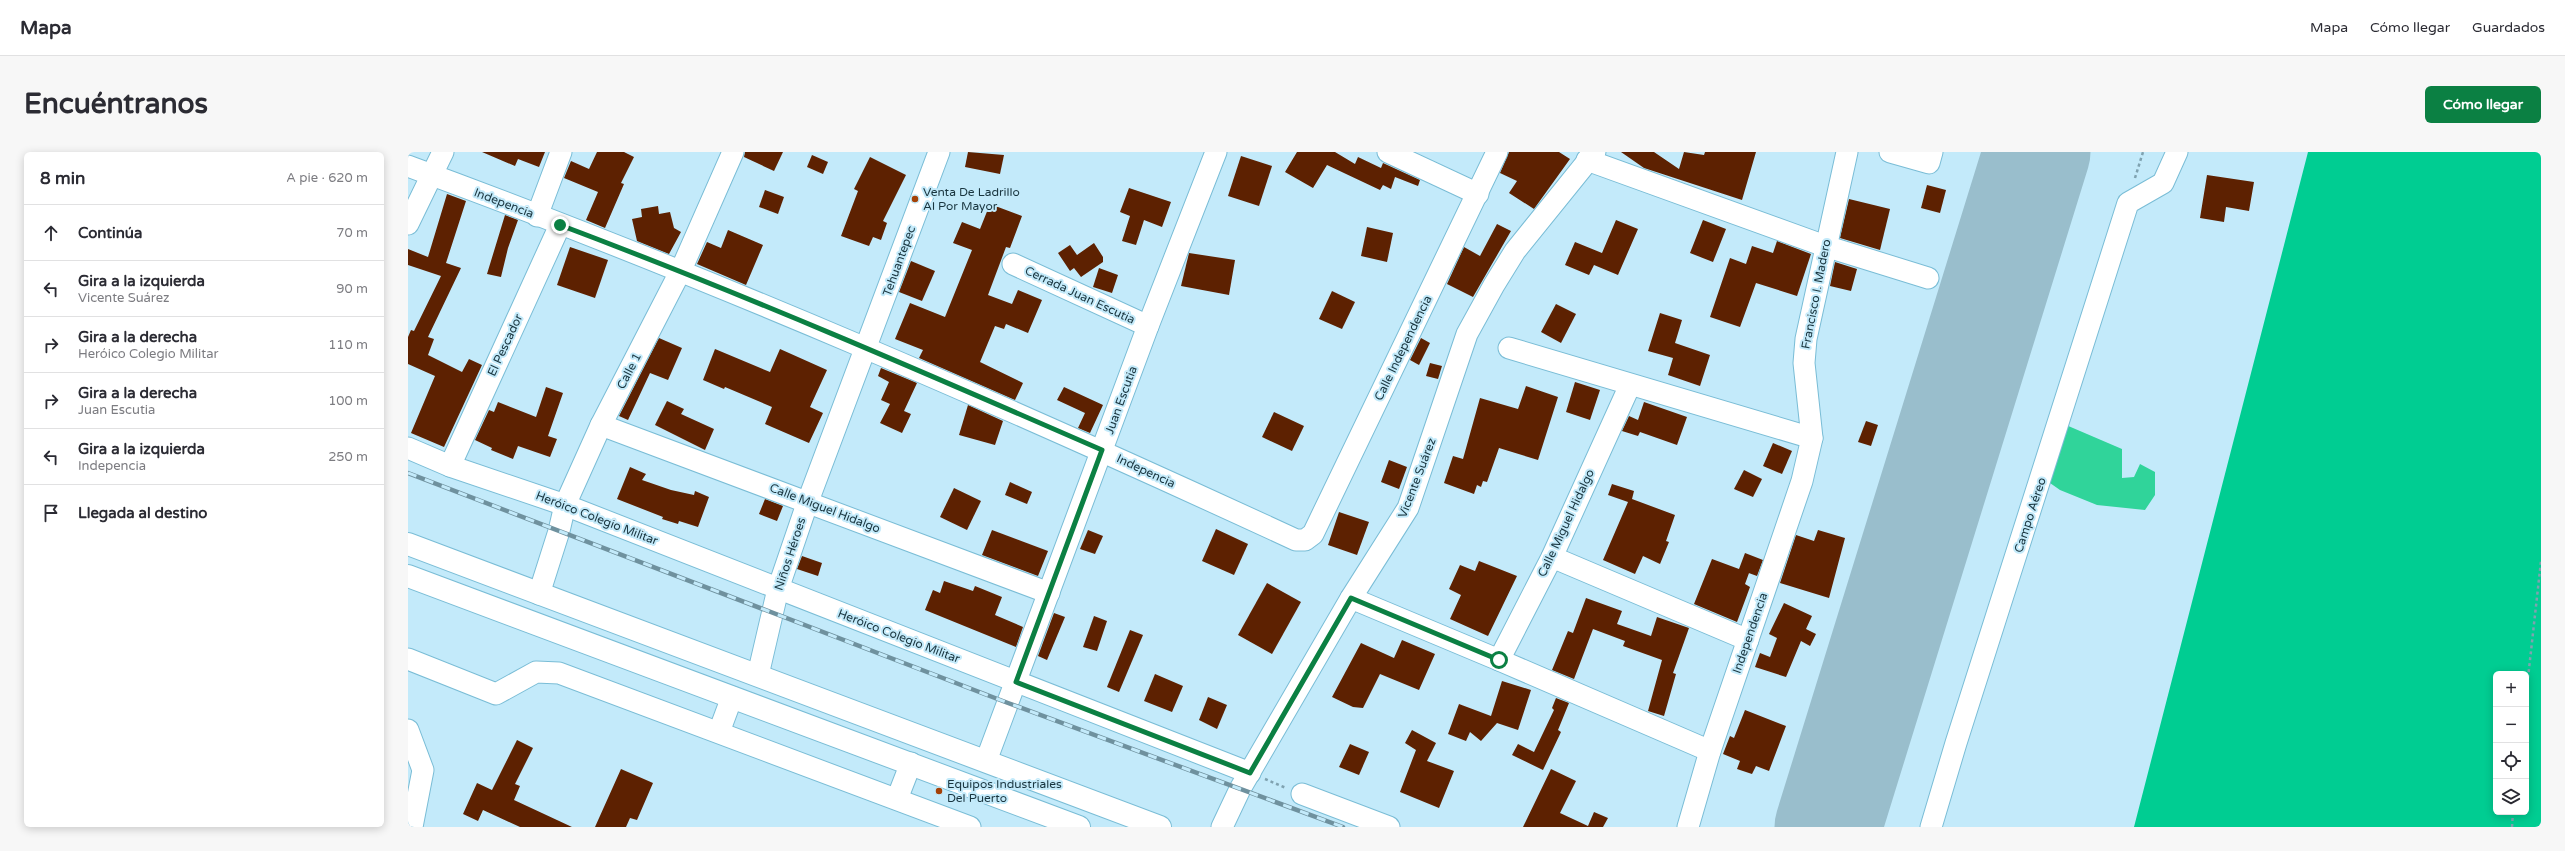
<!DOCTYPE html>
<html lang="es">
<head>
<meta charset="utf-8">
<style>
  body { margin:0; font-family:"Varela Round",sans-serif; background:#f7f7f7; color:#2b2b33 }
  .controls { position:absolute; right:12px; bottom:12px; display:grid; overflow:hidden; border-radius:6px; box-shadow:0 2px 10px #0003 }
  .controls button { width:36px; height:36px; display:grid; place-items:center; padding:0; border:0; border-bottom:1px solid #e1e1e2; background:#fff; color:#2b2b33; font:20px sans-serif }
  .stop { position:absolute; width:12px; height:12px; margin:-9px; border:3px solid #0b8043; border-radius:50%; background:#fff }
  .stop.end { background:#0b8043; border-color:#fff; box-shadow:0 1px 4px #0008 }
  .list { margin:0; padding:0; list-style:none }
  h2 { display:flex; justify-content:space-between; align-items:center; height:52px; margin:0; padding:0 16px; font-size:17px }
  h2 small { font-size:13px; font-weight:400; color:#7c7c81 }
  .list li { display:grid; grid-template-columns:26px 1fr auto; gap:12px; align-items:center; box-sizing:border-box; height:56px; padding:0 16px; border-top:1px solid #e1e1e2 }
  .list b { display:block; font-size:15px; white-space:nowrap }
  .list p { margin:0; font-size:13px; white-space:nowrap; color:#7c7c81 }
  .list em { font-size:13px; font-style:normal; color:#7c7c81 }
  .icon { flex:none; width:22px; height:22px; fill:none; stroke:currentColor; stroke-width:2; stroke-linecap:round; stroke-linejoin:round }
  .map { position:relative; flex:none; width:2133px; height:675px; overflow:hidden; border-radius:6px }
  header { display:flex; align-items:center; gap:24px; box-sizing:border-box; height:56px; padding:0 20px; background:#fff; border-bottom:1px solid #e1e1e2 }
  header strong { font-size:19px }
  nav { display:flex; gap:22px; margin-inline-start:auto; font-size:14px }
  .intro { display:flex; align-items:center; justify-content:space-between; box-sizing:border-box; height:96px; padding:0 24px }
  h1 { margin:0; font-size:28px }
  .button { padding:10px 18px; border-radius:6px; background:#0b8043; color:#fff; font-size:14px; font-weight:700 }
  main { display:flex; gap:24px; padding:0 24px }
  aside { flex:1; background:#fff; border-radius:6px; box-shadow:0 2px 10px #0003 }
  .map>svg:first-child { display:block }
</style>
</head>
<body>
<header>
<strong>Mapa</strong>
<nav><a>Mapa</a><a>Cómo llegar</a><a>Guardados</a></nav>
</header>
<div class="intro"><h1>Encuéntranos</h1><a class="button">Cómo llegar</a></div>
<main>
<aside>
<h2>8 min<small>A pie · 620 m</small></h2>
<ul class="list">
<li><svg class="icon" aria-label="ahead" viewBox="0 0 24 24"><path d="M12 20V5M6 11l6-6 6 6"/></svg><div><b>Continúa</b></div><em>70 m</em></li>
<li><svg class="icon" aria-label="left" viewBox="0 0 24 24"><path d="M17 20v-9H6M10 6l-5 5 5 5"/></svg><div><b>Gira a la izquierda</b><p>Vicente Suárez</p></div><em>90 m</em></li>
<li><svg class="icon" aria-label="right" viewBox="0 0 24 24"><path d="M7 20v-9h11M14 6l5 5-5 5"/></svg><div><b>Gira a la derecha</b><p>Heróico Colegio Militar</p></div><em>110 m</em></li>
<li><svg class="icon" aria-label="right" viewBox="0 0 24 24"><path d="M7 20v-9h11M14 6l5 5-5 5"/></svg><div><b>Gira a la derecha</b><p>Juan Escutia</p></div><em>100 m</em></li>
<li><svg class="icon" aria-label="left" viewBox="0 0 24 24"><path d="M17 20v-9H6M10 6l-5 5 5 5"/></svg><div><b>Gira a la izquierda</b><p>Indepencia</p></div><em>250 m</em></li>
<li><svg class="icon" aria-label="arrive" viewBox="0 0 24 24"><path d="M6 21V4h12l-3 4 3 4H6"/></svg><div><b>Llegada al destino</b></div></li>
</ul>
</aside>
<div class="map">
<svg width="2133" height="675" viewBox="0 0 2133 675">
  <rect width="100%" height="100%" fill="#c3eafa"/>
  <polygon fill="#30d49a" points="1658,273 1714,297 1714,326 1726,325 1732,312 1747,320 1747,343 1737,358 1689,353 1652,338 1642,331"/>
  <path fill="#00cd92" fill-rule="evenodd" d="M 1900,0 L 2133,0 L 2133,675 L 1726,675 ZM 2088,522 L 2118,522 L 2118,660 L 2088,660 Z"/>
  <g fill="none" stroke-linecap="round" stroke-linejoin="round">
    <polyline stroke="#99becc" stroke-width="107" points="1420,675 1629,0"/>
  </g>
  <g fill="#5d2101">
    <polygon points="74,0 137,0 131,15 110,7 107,14"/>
    <polygon points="189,0 216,0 226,5 213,31 216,32 197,76 178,68 190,40 156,26 163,9 181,17"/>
    <polygon points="337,0 375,0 366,19 336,5"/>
    <polygon points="560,0 596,3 592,22 557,15"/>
    <polygon points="889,0 927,0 947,12 950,5 973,16 975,11 1012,28 1010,34 987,25 983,37 975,33 972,38 919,13 905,36 877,20"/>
    <polygon points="1101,0 1151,0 1162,7 1126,57 1101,41 1109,29 1092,21"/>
    <polygon points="1213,0 1246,0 1271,17 1276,0 1296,3 1297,0 1348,0 1334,48 1236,16"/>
    <polygon points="404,3 420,10 415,22 399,15"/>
    <polygon points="833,4 864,14 851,54 820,44"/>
    <polygon points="462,5 498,23 475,69 479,71 473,88 465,85 461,94 433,84 450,39 446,37"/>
    <polygon points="1799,23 1846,30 1841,59 1818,55 1816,70 1792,66"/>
    <polygon points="1519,33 1538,38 1532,61 1513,56"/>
    <polygon points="721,36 763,50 754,75 736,68 728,93 714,89 722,64 712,60"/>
    <polygon points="357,38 376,45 370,62 351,55"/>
    <polygon points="39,42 58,49 38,111 53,116 20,185 26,187 20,203 54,220 61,207 74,213 36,295 3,281 27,224 0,212 0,185 3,178 6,179 33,124 0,113 0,97 20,105"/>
    <polygon points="1441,47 1482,57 1472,98 1432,86"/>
    <polygon points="582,52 614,64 602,96 598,95 580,143 604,152 610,138 634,148 620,181 598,172 596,177 587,174 572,210 615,231 607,248 511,206 515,198 487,187 502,151 537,165 564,98 545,91 554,70 572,77"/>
    <polygon points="250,54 251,62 262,60 266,76 273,80 261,102 229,89 224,67 234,65 233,57"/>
    <polygon points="97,63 110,68 100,96 93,125 79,122"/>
    <polygon points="1208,68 1230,77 1210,123 1186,113 1181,123 1157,113 1167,90 1194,101"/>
    <polygon points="1295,68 1318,77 1305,110 1282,101"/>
    <polygon points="1089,72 1103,79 1065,145 1039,132 1056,95 1072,104"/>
    <polygon points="959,75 985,81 979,110 953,104"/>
    <polygon points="320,78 355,93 338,133 289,112 299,90 313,96"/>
    <polygon points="1369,89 1403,102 1389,144 1348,131 1332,175 1302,165 1322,106 1338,112 1344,94 1365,101"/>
    <polygon points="686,91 695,105 695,110 673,125 666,116 662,119 650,101 662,93 669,103"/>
    <polygon points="162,95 200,108 187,146 149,133"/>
    <polygon points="781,101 827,108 821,143 773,134"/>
    <polygon points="503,109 527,119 514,149 491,140"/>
    <polygon points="1427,110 1449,117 1443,139 1422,134"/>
    <polygon points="691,116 710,123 704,141 685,135"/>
    <polygon points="924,139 947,150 934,177 911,167"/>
    <polygon points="1148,152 1168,162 1153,191 1133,180"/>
    <polygon points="1252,161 1274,168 1267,191 1302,203 1292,234 1260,223 1265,206 1240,199"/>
    <polygon points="251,186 274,196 260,228 242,221 220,268 211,264"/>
    <polygon points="1013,186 1022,191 1011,213 1002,208"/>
    <polygon points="307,197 362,220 372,197 419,218 402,255 415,261 401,291 357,272 364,255 317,235 316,237 295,228"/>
    <polygon points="1022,211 1034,214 1030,227 1018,224"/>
    <polygon points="473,216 509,231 496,259 503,262 494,281 472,271 482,252 473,248 481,230 470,224"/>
    <polygon points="1167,230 1192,238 1182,268 1158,260"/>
    <polygon points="1118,234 1150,245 1130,308 1091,296 1079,330 1075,329 1073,335 1069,333 1066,342 1036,331 1045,304 1055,307 1072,246 1110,257"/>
    <polygon points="138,235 155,241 140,284 149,287 142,305 110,294 105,307 83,298 84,296 67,288 81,258 86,260 90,250 128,265"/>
    <polygon points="656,235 695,253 682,281 670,276 677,261 649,248"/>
    <polygon points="259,249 276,257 273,262 306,277 297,298 247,273"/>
    <polygon points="1236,250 1279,265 1269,293 1232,280 1230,284 1214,279 1221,264 1230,268"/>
    <polygon points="560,253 595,269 587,293 551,283"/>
    <polygon points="866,260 896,274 884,299 854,285"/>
    <polygon points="1458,269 1470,273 1463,294 1450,290"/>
    <polygon points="1365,291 1384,299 1374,322 1355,314"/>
    <polygon points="981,308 999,315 991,337 973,330"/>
    <polygon points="222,315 238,322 234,328 263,338 286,343 287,339 301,345 290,375 271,369 270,372 254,367 255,365 209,347"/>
    <polygon points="1336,318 1354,327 1345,345 1326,337"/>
    <polygon points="602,330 624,340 619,352 597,343"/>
    <polygon points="1204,332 1226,339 1224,347 1267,363 1258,389 1261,390 1252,412 1235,404 1227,422 1195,408 1220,350 1200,343"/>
    <polygon points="546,336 573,349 559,378 532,365"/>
    <polygon points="357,347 375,354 369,369 351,362"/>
    <polygon points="931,360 961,370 949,403 920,393"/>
    <polygon points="808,377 840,392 826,423 794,409"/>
    <polygon points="584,378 640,399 630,424 574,403"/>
    <polygon points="680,378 695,384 687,402 672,397"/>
    <polygon points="1410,378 1437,386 1421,446 1372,431 1388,383 1406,389"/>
    <polygon points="1337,401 1355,408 1349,424 1338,420 1341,421 1337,432 1342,435 1329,470 1286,452 1304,407 1331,417"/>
    <polygon points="394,404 414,411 410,424 389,417"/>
    <polygon points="1071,409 1109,424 1080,484 1042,467 1053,443 1041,437 1052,413 1067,419"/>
    <polygon points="536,429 565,439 567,434 594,445 587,463 615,475 608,495 517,458 525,438 532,441"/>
    <polygon points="859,431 893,450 864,502 830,483"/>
    <polygon points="1178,446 1214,459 1209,472 1243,484 1249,465 1281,476 1265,521 1268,522 1256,564 1240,559 1254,508 1215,494 1217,489 1185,477 1166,527 1144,518 1160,479 1165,481"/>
    <polygon points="1376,451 1404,464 1398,477 1408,482 1402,494 1393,489 1378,525 1347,515 1352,501 1362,505 1369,486 1361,482"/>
    <polygon points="646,461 657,465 639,508 630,504"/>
    <polygon points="686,464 699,469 689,499 675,495"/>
    <polygon points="722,478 735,483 711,540 699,535"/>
    <polygon points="994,488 1027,502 1011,538 972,522 955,556 945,555 924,545 953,491 986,506"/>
    <polygon points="747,522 775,534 764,560 736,549"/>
    <polygon points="1094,529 1123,538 1110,578 1089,571 1073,589 1062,580 1058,589 1040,582 1051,552 1083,564"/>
    <polygon points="800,545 819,553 809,577 791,568"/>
    <polygon points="1148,546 1161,551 1150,578 1153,580 1135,618 1104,603 1110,592 1126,600 1146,558 1144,556"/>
    <polygon points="1337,558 1378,574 1361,619 1348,614 1344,622 1329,617 1332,609 1315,602 1322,584 1326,586"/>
    <polygon points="1004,578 1028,591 1019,609 1046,619 1031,656 992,640 1008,598 997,591"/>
    <polygon points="109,588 125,596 107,632 112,634 106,648 164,675 112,675 75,658 70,669 55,662 69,631 84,638"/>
    <polygon points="942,592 961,600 951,623 931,615"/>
    <polygon points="213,617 245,631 229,668 222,666 218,675 187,675"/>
    <polygon points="1143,617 1168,629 1152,661 1180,674 1186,660 1200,666 1195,675 1115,675"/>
  </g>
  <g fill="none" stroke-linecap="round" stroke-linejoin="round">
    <defs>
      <g id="minor">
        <polyline points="980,0 1070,42"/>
        <polyline points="1482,0 1521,11 1524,0"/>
        <polyline points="1179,8 1417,94 1520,126"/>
        <path d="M 0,14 C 302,125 596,253 888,388 L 897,388 L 905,382 L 1089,0"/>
        <polyline points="129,64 153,0"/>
        <polyline points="0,72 35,0"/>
        <polyline points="605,112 740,174"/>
        <polyline points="1101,196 1404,286"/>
        <polyline points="193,273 641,441"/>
        <polyline points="0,296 42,314 157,353 842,621"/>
        <polyline points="42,314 152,73"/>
        <polyline points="1144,405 1340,488"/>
        <polyline points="131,442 151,379 157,353 193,273 273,118 325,0"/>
        <polyline points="943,446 1091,508 1302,599"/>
        <polyline points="0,507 88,542 128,520 151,521 562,675"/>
        <polyline points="1091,508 1144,405 1222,233"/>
        <polyline points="350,523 370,437 400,349 531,0"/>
        <polyline points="0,578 15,618 4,675"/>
        <polyline points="311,580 324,545"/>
        <polyline points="578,609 740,174 808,0"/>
        <polyline points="894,642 981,675"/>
        <polyline points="489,647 503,611"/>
        <polyline points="814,675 832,637 943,446 1000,356 1059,182 1086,133 1107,99 1187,0"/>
        <polyline points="1280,675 1302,599 1394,329 1404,286 1396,211 1398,187 1439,0"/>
        <polyline points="1523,675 1548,591 1720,51 1755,31 1769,0"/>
      </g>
      <g id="major">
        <polyline points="0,392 752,675"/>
        <polyline points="0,424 671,675"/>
      </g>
    </defs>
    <use href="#minor" stroke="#7abdd6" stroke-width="23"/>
    <use href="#major" stroke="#7abdd6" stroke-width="24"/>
    <g stroke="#7fa2b0" stroke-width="2.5" stroke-dasharray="3 3" stroke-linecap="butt">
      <polyline points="1727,26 1735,0"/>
      <polyline points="2118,544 2133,409"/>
      <polyline points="857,627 878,636"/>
      <polyline points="2104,675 2105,660"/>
    </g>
    <use href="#minor" stroke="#fff" stroke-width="21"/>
    <use href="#major" stroke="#fff" stroke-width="22"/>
    <defs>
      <polyline id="rail" points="0,321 600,551 935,675"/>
    </defs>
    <use href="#rail" stroke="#6f919e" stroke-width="4.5"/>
    <use href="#rail" stroke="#c3eafa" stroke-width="3" stroke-dasharray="9" stroke-linecap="butt"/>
  </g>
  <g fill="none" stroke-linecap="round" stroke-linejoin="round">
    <path stroke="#0b8043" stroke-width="5" d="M 152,73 C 336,142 515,220 694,298 L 608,530 L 842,621 L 943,446 L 1091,508"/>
  </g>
  <g fill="#a44107" stroke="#c3eafa" stroke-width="1.5">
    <circle cx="507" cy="47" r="4"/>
    <circle cx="531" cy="639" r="4"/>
  </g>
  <g text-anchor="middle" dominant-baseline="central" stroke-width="4" stroke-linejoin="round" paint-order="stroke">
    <g font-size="12" fill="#19353f" stroke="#c3eafa" text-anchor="start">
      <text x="515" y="40">Venta De Ladrillo<tspan x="515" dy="14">Al Por Mayor</tspan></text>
      <text x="539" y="632">Equipos Industriales<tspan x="539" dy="14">Del Puerto</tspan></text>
    </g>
    <g font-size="12" fill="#19353f" stroke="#c3eafa">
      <text transform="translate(96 51) rotate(21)">Indepencia</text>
      <text transform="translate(491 109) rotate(-70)">Tehuantepec</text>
      <text transform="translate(1408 142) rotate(-79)">Francisco I. Madero</text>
      <text transform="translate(672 143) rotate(25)">Cerrada Juan Escutia</text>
      <text transform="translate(97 193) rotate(-65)">El Pescador</text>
      <text transform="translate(995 196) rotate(-64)">Calle Independencia</text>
      <text transform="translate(221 219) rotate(-63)">Calle 1</text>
      <text transform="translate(713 248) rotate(-70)">Juan Escutia</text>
      <text transform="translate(738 319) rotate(25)">Indepencia</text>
      <text transform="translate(1009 326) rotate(-69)">Vicente Suárez</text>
      <text transform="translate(417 356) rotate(21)">Calle Miguel Hidalgo</text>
      <text transform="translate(1622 363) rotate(-72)">Campo Aéreo</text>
      <text transform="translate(189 366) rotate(21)">Heróico Colegio Militar</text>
      <text transform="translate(1158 371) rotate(-65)">Calle Miguel Hidalgo</text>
      <text transform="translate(382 402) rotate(-72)">Niños Héroes</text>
      <text transform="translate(1342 481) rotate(-71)">Independencia</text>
      <text transform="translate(491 484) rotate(21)">Heróico Colegio Militar</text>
    </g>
  </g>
</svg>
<div class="controls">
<button>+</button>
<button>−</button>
<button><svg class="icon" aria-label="locate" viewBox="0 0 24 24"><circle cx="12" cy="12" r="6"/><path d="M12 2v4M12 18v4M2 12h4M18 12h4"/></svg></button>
<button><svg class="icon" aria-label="layers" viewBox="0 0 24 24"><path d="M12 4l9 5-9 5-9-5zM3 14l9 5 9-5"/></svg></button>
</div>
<div class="stop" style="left:1091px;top:508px"></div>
<div class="stop end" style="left:152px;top:73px"></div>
</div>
</main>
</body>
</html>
